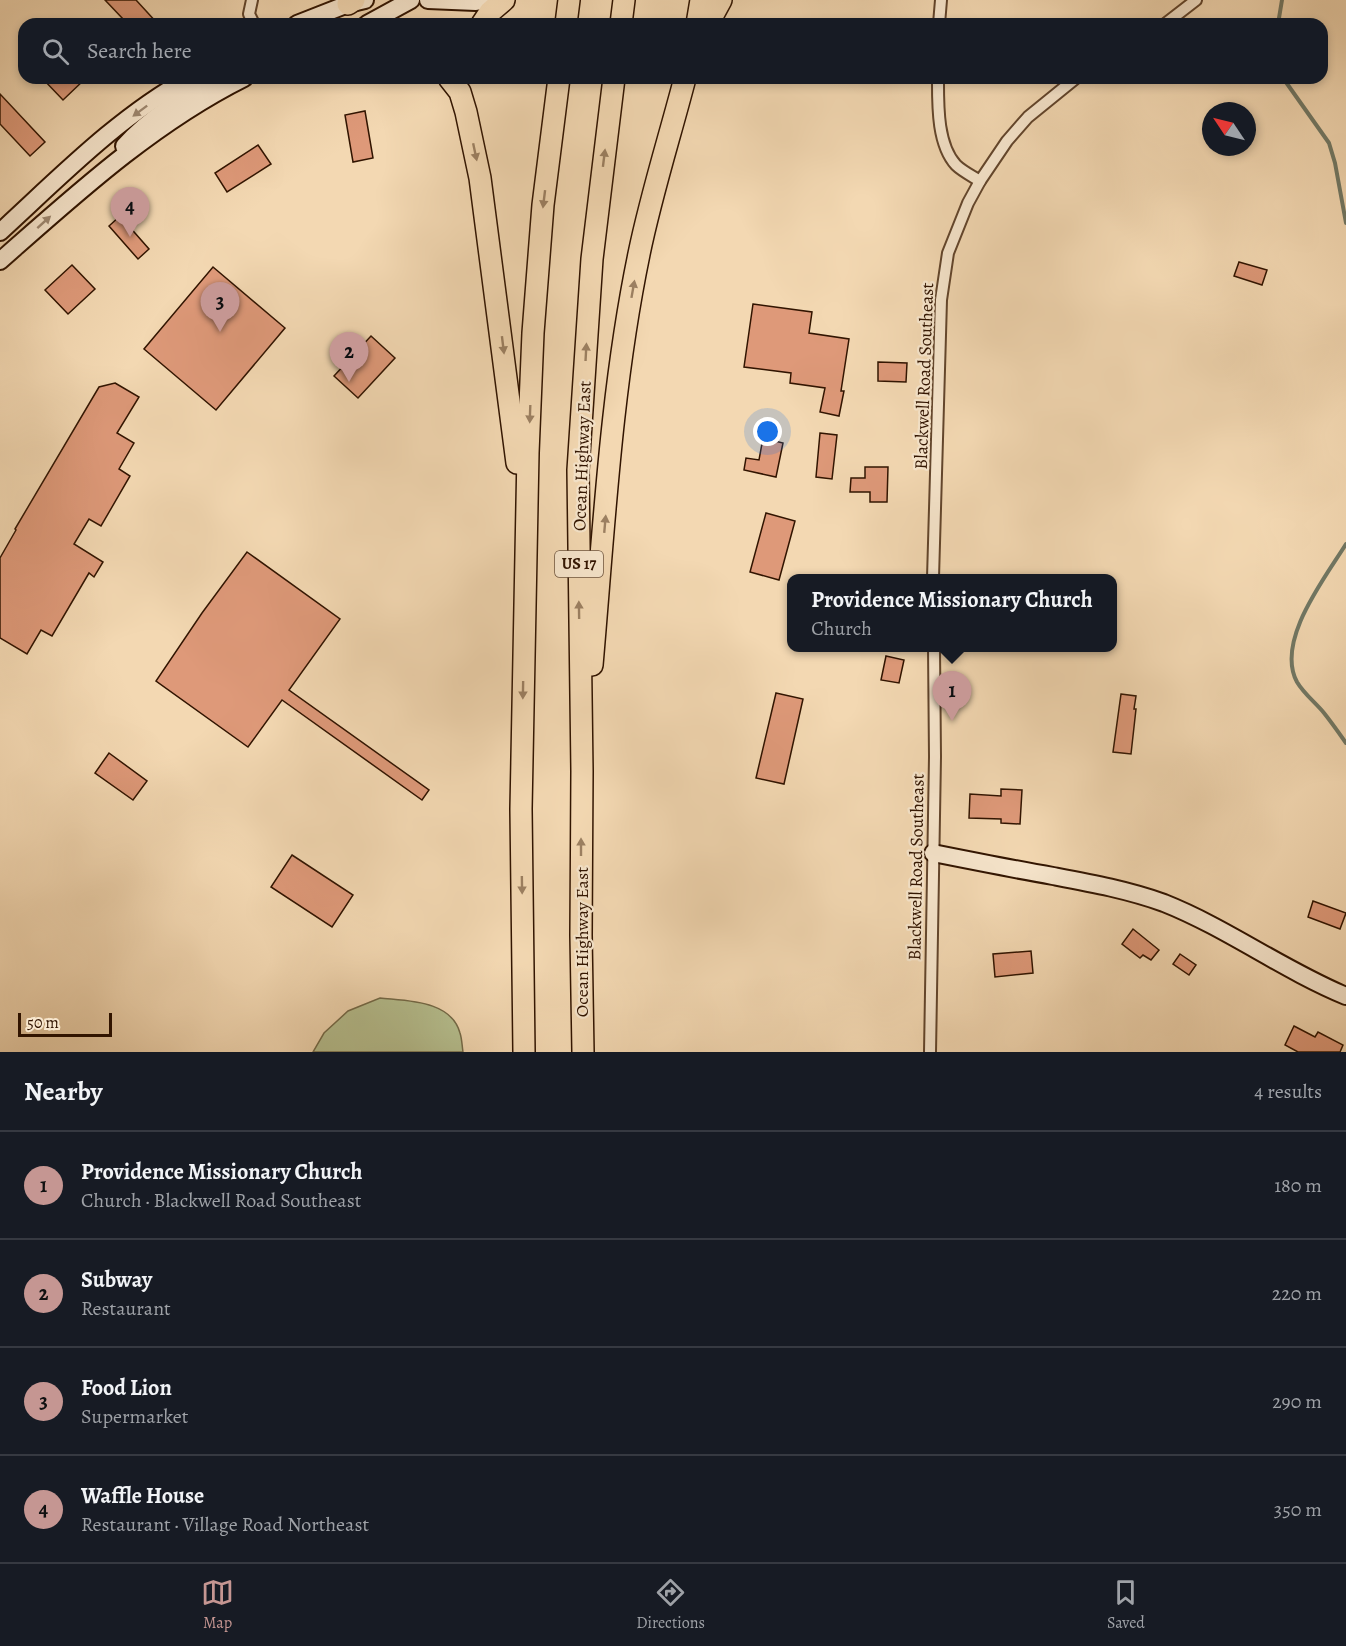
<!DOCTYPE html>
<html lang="en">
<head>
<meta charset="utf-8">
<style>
  body { margin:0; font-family:Alegreya,serif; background:#242831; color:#f1f3f6 }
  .compass { position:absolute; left:1202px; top:102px; width:54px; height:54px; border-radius:50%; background:#171b24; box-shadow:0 3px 9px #0003; rotate:305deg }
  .scale { position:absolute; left:18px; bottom:15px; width:94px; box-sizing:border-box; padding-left:6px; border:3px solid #311400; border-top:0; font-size:16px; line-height:21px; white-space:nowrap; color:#311400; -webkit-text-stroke:4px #f7e6cd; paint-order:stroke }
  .you { position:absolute; left:768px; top:432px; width:21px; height:21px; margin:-15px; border:4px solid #fff; border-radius:50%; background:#1a73e8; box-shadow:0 0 0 9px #1a73e833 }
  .badge { display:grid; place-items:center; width:39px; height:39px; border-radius:50%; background:#c59692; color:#111; font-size:20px; font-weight:700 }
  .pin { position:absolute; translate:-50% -50px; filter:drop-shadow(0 2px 3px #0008) }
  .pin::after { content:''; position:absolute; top:32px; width:21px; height:18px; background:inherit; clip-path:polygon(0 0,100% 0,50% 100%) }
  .popup { position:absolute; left:787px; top:574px; width:330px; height:78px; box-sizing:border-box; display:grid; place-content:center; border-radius:12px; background:#171b24; filter:drop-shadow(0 2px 4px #0005); font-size:20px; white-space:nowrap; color:#9ea1a6 }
  .popup b { font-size:22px; color:#f1f3f6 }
  .popup::after { content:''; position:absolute; left:50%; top:100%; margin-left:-12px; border:12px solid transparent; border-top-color:#171b24 }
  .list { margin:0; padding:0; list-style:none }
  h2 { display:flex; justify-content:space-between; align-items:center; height:78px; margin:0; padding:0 24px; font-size:26px }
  h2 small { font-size:20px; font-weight:400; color:#9ea1a6 }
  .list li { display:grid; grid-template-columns:39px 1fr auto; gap:18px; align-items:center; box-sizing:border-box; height:108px; padding:0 24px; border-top:2px solid #363941 }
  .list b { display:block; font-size:22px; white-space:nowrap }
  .list p { margin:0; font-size:20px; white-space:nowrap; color:#9ea1a6 }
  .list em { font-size:20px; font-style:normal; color:#9ea1a6 }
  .icon { flex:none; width:33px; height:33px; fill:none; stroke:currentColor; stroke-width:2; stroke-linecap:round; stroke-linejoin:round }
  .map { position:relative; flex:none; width:1346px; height:1052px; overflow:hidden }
  .search { position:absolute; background:#171b24; box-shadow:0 3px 9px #0003; left:18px; right:18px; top:18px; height:66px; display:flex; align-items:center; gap:15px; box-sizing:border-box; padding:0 21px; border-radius:18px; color:#9ea1a6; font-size:22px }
  .sheet { height:510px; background:#171b24 }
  nav { display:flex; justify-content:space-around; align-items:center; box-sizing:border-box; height:84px; border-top:2px solid #363941; background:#171b24; font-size:16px; color:#9ea1a6 }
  nav a { display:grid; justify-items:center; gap:3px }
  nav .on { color:#c59692 }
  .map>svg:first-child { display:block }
</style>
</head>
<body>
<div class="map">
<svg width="1346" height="1052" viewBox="0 0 1346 1052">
  <rect width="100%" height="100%" fill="#f3d8b2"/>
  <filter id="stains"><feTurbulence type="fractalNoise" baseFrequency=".00333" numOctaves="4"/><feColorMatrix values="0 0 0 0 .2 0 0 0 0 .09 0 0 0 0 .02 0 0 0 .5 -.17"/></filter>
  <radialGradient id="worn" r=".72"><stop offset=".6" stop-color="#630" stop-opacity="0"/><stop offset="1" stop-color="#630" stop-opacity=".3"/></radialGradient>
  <path fill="#b6c090" stroke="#746a48" stroke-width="1.5" d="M 380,998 C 407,1001 451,1000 460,1033 C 462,1039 462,1046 463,1052 L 313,1052 L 324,1033 L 348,1011 Z"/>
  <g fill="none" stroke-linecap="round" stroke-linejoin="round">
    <g stroke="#717865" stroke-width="4">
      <polyline points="1278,24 1282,0"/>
      <polyline points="1283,78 1329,143 1335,163 1346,223"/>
      <path d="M 1346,544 C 1325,578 1275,641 1297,682 C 1304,694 1316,703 1324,713 C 1332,723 1339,733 1346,743"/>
    </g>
  </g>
  <g fill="#de9979" stroke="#311400" stroke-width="1.5">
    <polygon points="105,0 136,0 158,24 117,24 123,19"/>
    <polygon points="42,78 86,78 63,100"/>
    <polygon points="0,94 45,142 30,156 0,124"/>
    <polygon points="365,111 373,158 353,162 345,115"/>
    <polygon points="258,145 271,164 227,192 215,173"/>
    <polygon points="120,216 149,249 138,259 109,226"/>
    <polygon points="1239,262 1267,270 1262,285 1234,276"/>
    <polygon points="72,265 95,289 68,314 45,290"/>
    <polygon points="213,267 285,328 216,410 144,349"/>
    <polygon points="753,304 812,312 809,333 849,339 841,391 844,391 839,416 820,412 825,388 790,383 791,373 744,367"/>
    <polygon points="371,336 395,358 358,398 334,376"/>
    <polygon points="878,362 907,363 906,382 878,381"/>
    <polygon points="115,383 139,397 117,433 134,443 119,469 130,476 101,526 89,519 74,544 103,562 94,577 89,573 52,636 41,630 27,654 0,638 0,558 16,530 15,529 99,387"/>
    <polygon points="820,433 837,435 832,479 816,477"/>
    <polygon points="763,438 783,443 776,477 744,470 746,458 759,460"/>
    <polygon points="865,467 888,467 887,502 870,502 870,492 850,492 851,478 865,478"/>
    <polygon points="766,513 795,521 779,580 750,572"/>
    <polygon points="247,552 340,619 289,690 429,790 422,800 282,700 248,747 156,681 202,613"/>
    <polygon points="886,656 904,660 899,683 881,680"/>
    <polygon points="776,693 803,699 784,784 756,778"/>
    <polygon points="1121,694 1136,696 1134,709 1136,709 1131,754 1113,752"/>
    <polygon points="109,753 147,781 133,800 95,773"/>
    <polygon points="1001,789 1022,790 1020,824 1001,823 1001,819 969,818 970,794 1001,796"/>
    <polygon points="292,855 353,895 332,927 271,887"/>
    <polygon points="1313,901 1346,913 1340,929 1308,917"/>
    <polygon points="1133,929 1159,950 1151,960 1143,955 1140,958 1122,944"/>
    <polygon points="1031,951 1033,973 995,977 993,954"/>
    <polygon points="1180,954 1196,965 1189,975 1173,964"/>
    <polygon points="1294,1026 1315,1037 1318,1032 1343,1045 1340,1052 1298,1052 1285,1045"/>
  </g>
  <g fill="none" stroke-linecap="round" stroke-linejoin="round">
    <defs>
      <g id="street">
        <polyline points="252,0 249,14 254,24"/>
        <polyline points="939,24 941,0"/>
        <polyline points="1165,24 1196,0"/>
        <path d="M 938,78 C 938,105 937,144 956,165 C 962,171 972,176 980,181"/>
        <polyline points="933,578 941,300 948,253 968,203 980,181 1007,141 1028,117 1076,78"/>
        <polyline points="930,1052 935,757 934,648"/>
      </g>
      <g id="secondary">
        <polyline points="428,0 476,2 487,0"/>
        <polyline points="297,24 348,4 365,0"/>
        <polyline points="367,24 411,0"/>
        <path d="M 124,146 C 150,117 184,97 217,78"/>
        <path d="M 0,232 C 59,178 118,117 189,78"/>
        <path d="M 0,261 C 76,194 152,124 244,78"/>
        <path d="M 933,853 C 973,861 1013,869 1053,876 C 1090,883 1128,890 1164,903 C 1227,928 1283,970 1346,996"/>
      </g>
      <g id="highway">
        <polyline points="348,4 354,0"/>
        <polyline points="482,24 490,12 504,0"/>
        <polyline points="566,24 569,0"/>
        <polyline points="621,24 624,0"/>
        <polyline points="697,24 701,0"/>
        <polyline points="708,24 721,0"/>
        <polyline points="449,78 460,92 466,112 480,178 517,463"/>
        <path d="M 592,665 C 604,528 611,389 639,254 C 651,195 670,136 685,78"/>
        <polyline points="524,1052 521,809 528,453 533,333 543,205 559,78"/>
        <polyline points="583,1052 581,935 582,771 578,470 592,259 614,78"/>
      </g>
    </defs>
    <use href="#street" stroke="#62452c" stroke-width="14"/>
    <use href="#secondary" stroke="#311400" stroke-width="20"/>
    <use href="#highway" stroke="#311400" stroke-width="24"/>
    <use href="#street" stroke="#f7e6cd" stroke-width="10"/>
    <use href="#secondary" stroke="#f7e6cd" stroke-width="16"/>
    <use href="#highway" stroke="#f3d8b2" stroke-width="21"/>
  </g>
  <defs><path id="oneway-solid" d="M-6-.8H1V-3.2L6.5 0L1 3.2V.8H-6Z" transform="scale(1.5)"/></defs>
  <g fill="#9e8871">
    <use href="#oneway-solid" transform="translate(140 111) rotate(143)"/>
    <use href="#oneway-solid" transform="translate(44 222) rotate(-42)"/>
  </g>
  <g fill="#9c8062">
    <use href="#oneway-solid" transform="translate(475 152) rotate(78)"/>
    <use href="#oneway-solid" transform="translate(604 158) rotate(-83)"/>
    <use href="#oneway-solid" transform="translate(544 199) rotate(97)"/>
    <use href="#oneway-solid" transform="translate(633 289) rotate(-80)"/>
    <use href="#oneway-solid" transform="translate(503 345) rotate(83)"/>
    <use href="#oneway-solid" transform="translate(586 352) rotate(-87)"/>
    <use href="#oneway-solid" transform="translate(530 414) rotate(92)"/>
    <use href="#oneway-solid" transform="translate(605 524) rotate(-85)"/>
    <use href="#oneway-solid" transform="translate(579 610) rotate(-91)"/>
    <use href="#oneway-solid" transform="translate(523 690) rotate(91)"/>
    <use href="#oneway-solid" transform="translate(581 847) rotate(-90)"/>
    <use href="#oneway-solid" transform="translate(522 885) rotate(89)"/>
  </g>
  <g text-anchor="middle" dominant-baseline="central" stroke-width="4.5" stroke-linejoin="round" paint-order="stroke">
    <rect fill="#f7e6cd" stroke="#6c533e" stroke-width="1.5" x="555" y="551" width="48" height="26" rx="4.5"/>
    <g font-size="16" font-weight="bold" fill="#311400">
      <text x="579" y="564">US 17</text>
    </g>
    <g font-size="18" fill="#311400" stroke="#f7e6cd">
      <text transform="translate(924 376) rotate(-88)">Blackwell Road Southeast</text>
      <text transform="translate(582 456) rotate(-88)">Ocean Highway East</text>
      <text transform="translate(916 867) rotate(-89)">Blackwell Road Southeast</text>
      <text transform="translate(582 942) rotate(-90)">Ocean Highway East</text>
    </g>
  </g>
  <rect width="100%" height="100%" filter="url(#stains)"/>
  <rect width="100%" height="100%" fill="url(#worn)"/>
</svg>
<svg class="compass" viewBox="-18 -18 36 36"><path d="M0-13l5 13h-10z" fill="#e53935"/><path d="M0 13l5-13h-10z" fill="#9ea1a6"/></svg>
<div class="scale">50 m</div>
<div class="you"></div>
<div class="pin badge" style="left:952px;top:721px">1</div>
<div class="popup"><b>Providence Missionary Church</b>Church</div>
<div class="pin badge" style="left:349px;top:382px">2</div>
<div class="pin badge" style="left:220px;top:332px">3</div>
<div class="pin badge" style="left:130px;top:237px">4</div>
<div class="search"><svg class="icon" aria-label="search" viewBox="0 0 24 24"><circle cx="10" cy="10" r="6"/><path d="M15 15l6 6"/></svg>Search here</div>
</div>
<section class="sheet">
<h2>Nearby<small>4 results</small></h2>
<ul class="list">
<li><span class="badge">1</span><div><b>Providence Missionary Church</b><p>Church · Blackwell Road Southeast</p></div><em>180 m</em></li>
<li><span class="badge">2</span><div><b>Subway</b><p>Restaurant</p></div><em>220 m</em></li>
<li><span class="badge">3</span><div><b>Food Lion</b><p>Supermarket</p></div><em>290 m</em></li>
<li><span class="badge">4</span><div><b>Waffle House</b><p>Restaurant · Village Road Northeast</p></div><em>350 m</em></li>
</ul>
</section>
<nav>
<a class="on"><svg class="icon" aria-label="map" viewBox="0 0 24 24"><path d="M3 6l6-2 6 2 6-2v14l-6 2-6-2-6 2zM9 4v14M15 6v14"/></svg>Map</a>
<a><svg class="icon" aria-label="directions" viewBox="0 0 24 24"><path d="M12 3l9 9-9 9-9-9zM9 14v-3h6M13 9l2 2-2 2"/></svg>Directions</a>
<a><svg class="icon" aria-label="saved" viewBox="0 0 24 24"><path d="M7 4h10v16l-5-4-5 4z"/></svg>Saved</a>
</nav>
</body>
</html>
